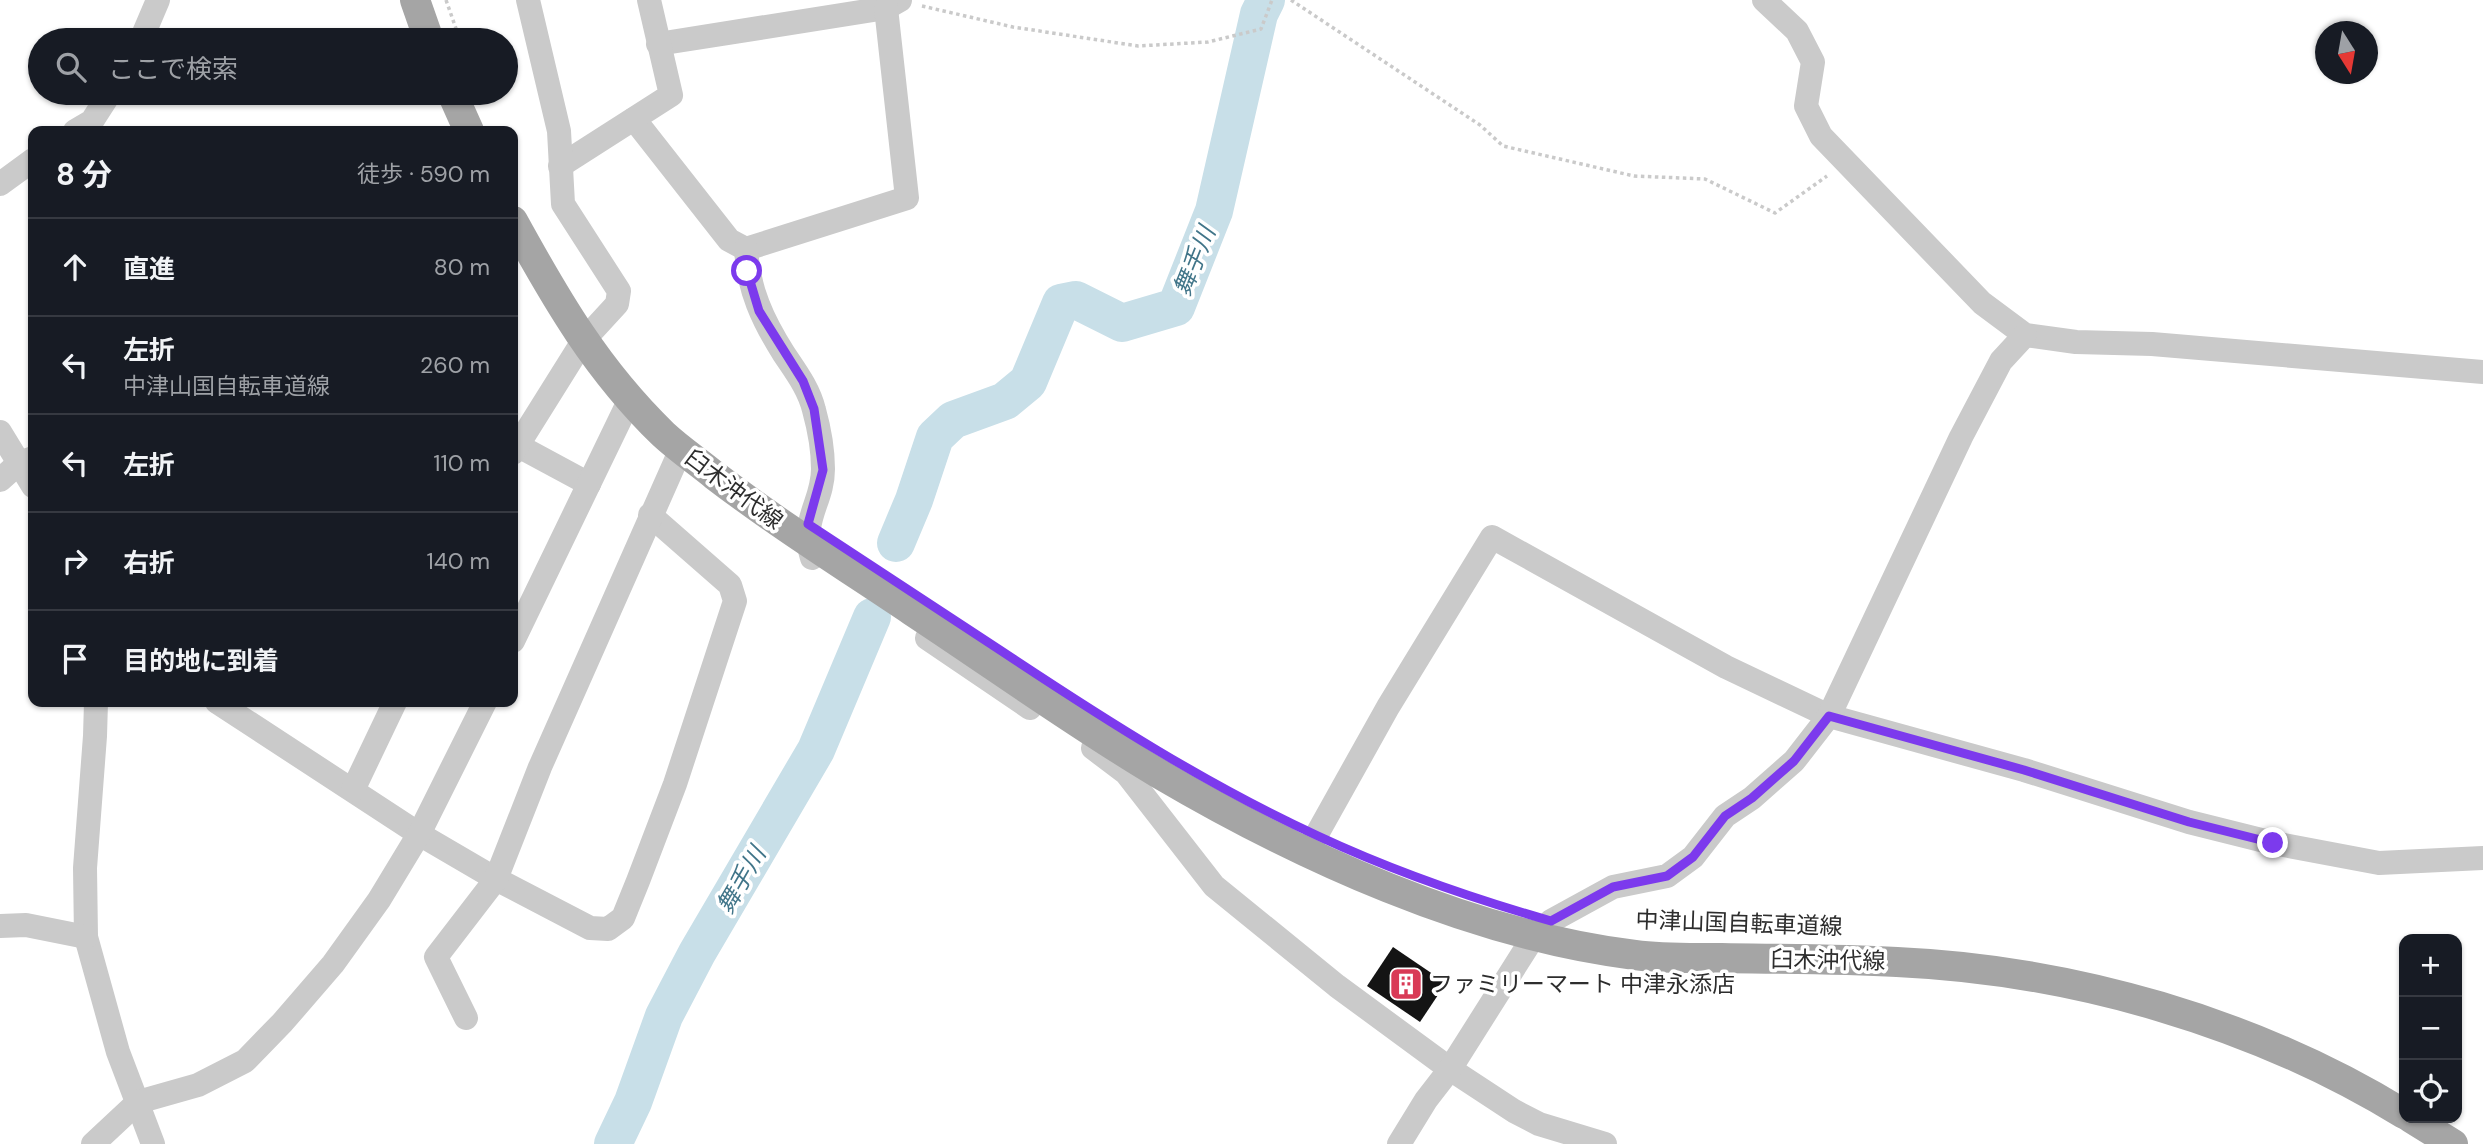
<!DOCTYPE html>
<html lang="ja">
<head>
<meta charset="utf-8">
<style>
  body { margin:0; font-family:"DM Sans","Noto Sans JP",sans-serif; background:#20242c; color:#f1f3f6 }
  .controls { position:absolute; right:21px; bottom:21px; display:grid; overflow:hidden; border-radius:14px; box-shadow:0 2px 5px #0004 }
  .controls button { width:63px; height:63px; display:grid; place-items:center; padding:0; border:0; border-bottom:2px solid #363941; background:#171b24; color:#f1f3f6; font:35px sans-serif }
  .compass { position:absolute; left:2315px; top:21px; width:63px; height:63px; border-radius:50%; background:#171b24; box-shadow:0 2px 5px #0004; rotate:169deg }
  .stop { position:absolute; width:21px; height:21px; margin:-16px; border:5px solid #7c3aed; border-radius:50%; background:#fff }
  .stop.end { background:#7c3aed; border-color:#fff; box-shadow:0 2px 7px #0008 }
  .list { margin:0; padding:0; list-style:none }
  h2 { display:flex; justify-content:space-between; align-items:center; height:91px; margin:0; padding:0 28px; font-size:30px }
  h2 small { font-size:23px; font-weight:400; color:#9ea1a6 }
  .list li { display:grid; grid-template-columns:46px 1fr auto; gap:21px; align-items:center; box-sizing:border-box; height:98px; padding:0 28px; border-top:2px solid #363941 }
  .list b { display:block; font-size:26px; white-space:nowrap }
  .list p { margin:0; font-size:23px; white-space:nowrap; color:#9ea1a6 }
  .list em { font-size:23px; font-style:normal; color:#9ea1a6 }
  .icon { flex:none; width:38px; height:38px; fill:none; stroke:currentColor; stroke-width:2; stroke-linecap:round; stroke-linejoin:round }
  .map { position:relative; flex:none; width:2483px; height:1144px; overflow:hidden }
  .search { position:absolute; background:#171b24; box-shadow:0 2px 5px #0004; left:28px; top:28px; width:490px; height:77px; display:flex; align-items:center; gap:18px; box-sizing:border-box; padding:0 24px; border-radius:38px; color:#9ea1a6; font-size:26px }
  .panel { position:absolute; background:#171b24; box-shadow:0 2px 5px #0004; left:28px; top:126px; width:490px; height:581px; border-radius:14px }
  .map>svg:first-child { display:block }
</style>
</head>
<body>
<div class="map">
<svg width="2483" height="1144" viewBox="0 0 2483 1144">
  <rect width="100%" height="100%" fill="#fff"/>
  <g fill="none" stroke-linecap="round" stroke-linejoin="round">
    <g stroke="#c8dfe8" stroke-width="38">
      <polyline points="896,543 914,500 935,437 953,420 1005,401 1028,382 1061,303 1076,300 1122,323 1176,307 1214,211 1259,14 1266,0"/>
      <polyline points="613,1144 633,1102 664,1016 697,953 816,750 872,617"/>
    </g>
  </g>
  <polygon fill="#141414" points="1393,947 1446,983 1420,1022 1367,986"/>
  <g fill="none" stroke-linecap="round" stroke-linejoin="round">
    <g stroke="#cacaca" stroke-width="3.5" stroke-dasharray="3.5 3.5" stroke-linecap="butt">
      <polyline points="446,0 460,40"/>
      <polyline points="1291,0 1480,125 1503,146 1634,176 1705,179 1775,213 1827,176"/>
      <polyline points="922,6 1013,27 1138,46 1208,42 1261,29 1272,0"/>
    </g>
    <g stroke="#cacaca" stroke-width="24">
      <polyline points="1764,0 1797,31 1813,62 1806,106 1821,136 1982,303 2025,335 2076,342 2152,344 2483,372"/>
      <polyline points="141,40 158,0"/>
      <polyline points="658,44 886,8 900,0"/>
      <polyline points="634,119 729,240 746,249 907,198 886,8"/>
      <polyline points="75,131 92,121 110,93"/>
      <polyline points="560,166 671,95 649,0"/>
      <polyline points="0,184 33,160"/>
      <path d="M 746,249 C 748,289 763,321 784,354 C 796,372 809,389 814,410 C 819,428 823,450 823,469 C 823,503 800,519 812,558"/>
      <polyline points="0,432 33,486"/>
      <polyline points="513,443 589,484"/>
      <polyline points="513,453 583,341 617,304 619,291 563,204 559,131 528,0"/>
      <polyline points="0,480 19,463 33,458"/>
      <polyline points="927,638 1030,708"/>
      <polyline points="513,641 630,399"/>
      <polyline points="96,702 95,736 85,868 86,937 118,1052 153,1144"/>
      <polyline points="217,702 419,834 496,879 590,928 608,929 623,918 638,881 675,784 735,601 730,585 650,515"/>
      <polyline points="1093,748 1126,773 1214,886 1337,986 1450,1069 1514,1111 1539,1124 1605,1144"/>
      <polyline points="353,790 395,702"/>
      <polyline points="1307,852 1388,707 1492,537 1726,667 1829,716 2024,770 2189,822 2273,843 2379,863 2483,858"/>
      <polyline points="0,926 26,925 86,937"/>
      <polyline points="466,1018 436,957 496,879 540,767 681,449"/>
      <polyline points="93,1144 138,1102 198,1085 245,1061 282,1023 333,964 379,900 419,834 485,702"/>
      <polyline points="1399,1144 1426,1100 1450,1069 1529,944 1551,921 1613,887 1667,876 1693,857 1725,816 1752,798 1794,761 1829,716 1961,437 2001,361 2025,335"/>
    </g>
    <g stroke="#a5a5a5" stroke-width="30">
      <polyline points="415,0 429,40"/>
      <polyline points="452,93 469,131"/>
      <path d="M 513,221 C 557,301 597,370 663,434 C 679,449 697,461 714,475 C 778,524 845,566 912,611 C 994,665 1074,723 1158,773 C 1299,856 1471,935 1635,955 C 1663,959 1693,958 1722,958 C 1780,959 1839,959 1897,962 C 2072,970 2254,1022 2404,1114"/>
      <polyline points="2411,1118 2453,1144"/>
    </g>
  </g>
  <g fill="none" stroke-linecap="round" stroke-linejoin="round">
    <path stroke="#7c3aed" stroke-width="9" d="M 747,271 L 759,311 L 803,381 L 814,409 L 823,470 L 808,524 C 873,567 938,609 1003,652 C 1104,719 1207,785 1318,836 C 1393,871 1471,898 1551,921 L 1613,887 L 1667,876 L 1693,857 L 1725,816 L 1752,798 L 1794,761 L 1829,716 L 2024,770 L 2189,822 L 2273,843"/>
  </g>
  <defs>
    <symbol id="building-square" viewBox="-11 -11 22 22"><rect x="-9" y="-9" width="18" height="18" rx="4" fill="#d93a56" stroke="#fff"/><path d="M-4-6H4V6H1V3H-1V6H-4ZM-2.5-4.3h1.7v1.8h-1.7ZM.8-4.3h1.7v1.8H.8ZM-2.5-1h1.7V.8h-1.7ZM.8-1h1.7V.8H.8Z" fill="#fff"/></symbol>
  </defs>
  <g fill-rule="evenodd">
    <use href="#building-square" x="1387" y="965" width="38" height="38"/>
  </g>
  <g text-anchor="middle" dominant-baseline="central" stroke-width="7" stroke-linejoin="round" paint-order="stroke">
    <g font-size="23" fill="#2d2d2d" stroke="#fff">
      <text transform="translate(734 489) rotate(37)">臼木沖代線</text>
      <text transform="translate(1739 923) rotate(2)">中津山国自転車道線</text>
      <text transform="translate(1828 960) rotate(1)">臼木沖代線</text>
    </g>
    <g font-size="23" fill="#2d2d2d" stroke="#fff" text-anchor="start">
      <text x="1430" y="984">ファミリーマート 中津永添店</text>
    </g>
    <g font-size="24" font-style="italic" fill="#417589" stroke="#fff">
      <text transform="translate(1194 261) rotate(-68)">舞手川</text>
      <text transform="translate(741 880) rotate(-60)">舞手川</text>
    </g>
  </g>
</svg>
<div class="controls">
<button>+</button>
<button>−</button>
<button><svg class="icon" aria-label="locate" viewBox="0 0 24 24"><circle cx="12" cy="12" r="6"/><path d="M12 2v4M12 18v4M2 12h4M18 12h4"/></svg></button>
</div>
<svg class="compass" viewBox="-18 -18 36 36"><path d="M0-13l5 13h-10z" fill="#e53935"/><path d="M0 13l5-13h-10z" fill="#9ea1a6"/></svg>
<div class="stop" style="left:747px;top:271px"></div>
<div class="stop end" style="left:2273px;top:843px"></div>
<div class="search"><svg class="icon" aria-label="search" viewBox="0 0 24 24"><circle cx="10" cy="10" r="6"/><path d="M15 15l6 6"/></svg>ここで検索</div>
<section class="panel">
<h2>8 分<small>徒歩 · 590 m</small></h2>
<ul class="list">
<li><svg class="icon" aria-label="ahead" viewBox="0 0 24 24"><path d="M12 20V5M6 11l6-6 6 6"/></svg><div><b>直進</b></div><em>80 m</em></li>
<li><svg class="icon" aria-label="left" viewBox="0 0 24 24"><path d="M17 20v-9H6M10 6l-5 5 5 5"/></svg><div><b>左折</b><p>中津山国自転車道線</p></div><em>260 m</em></li>
<li><svg class="icon" aria-label="left" viewBox="0 0 24 24"><path d="M17 20v-9H6M10 6l-5 5 5 5"/></svg><div><b>左折</b></div><em>110 m</em></li>
<li><svg class="icon" aria-label="right" viewBox="0 0 24 24"><path d="M7 20v-9h11M14 6l5 5-5 5"/></svg><div><b>右折</b></div><em>140 m</em></li>
<li><svg class="icon" aria-label="arrive" viewBox="0 0 24 24"><path d="M6 21V4h12l-3 4 3 4H6"/></svg><div><b>目的地に到着</b></div></li>
</ul>
</section>
</div>
</body>
</html>
